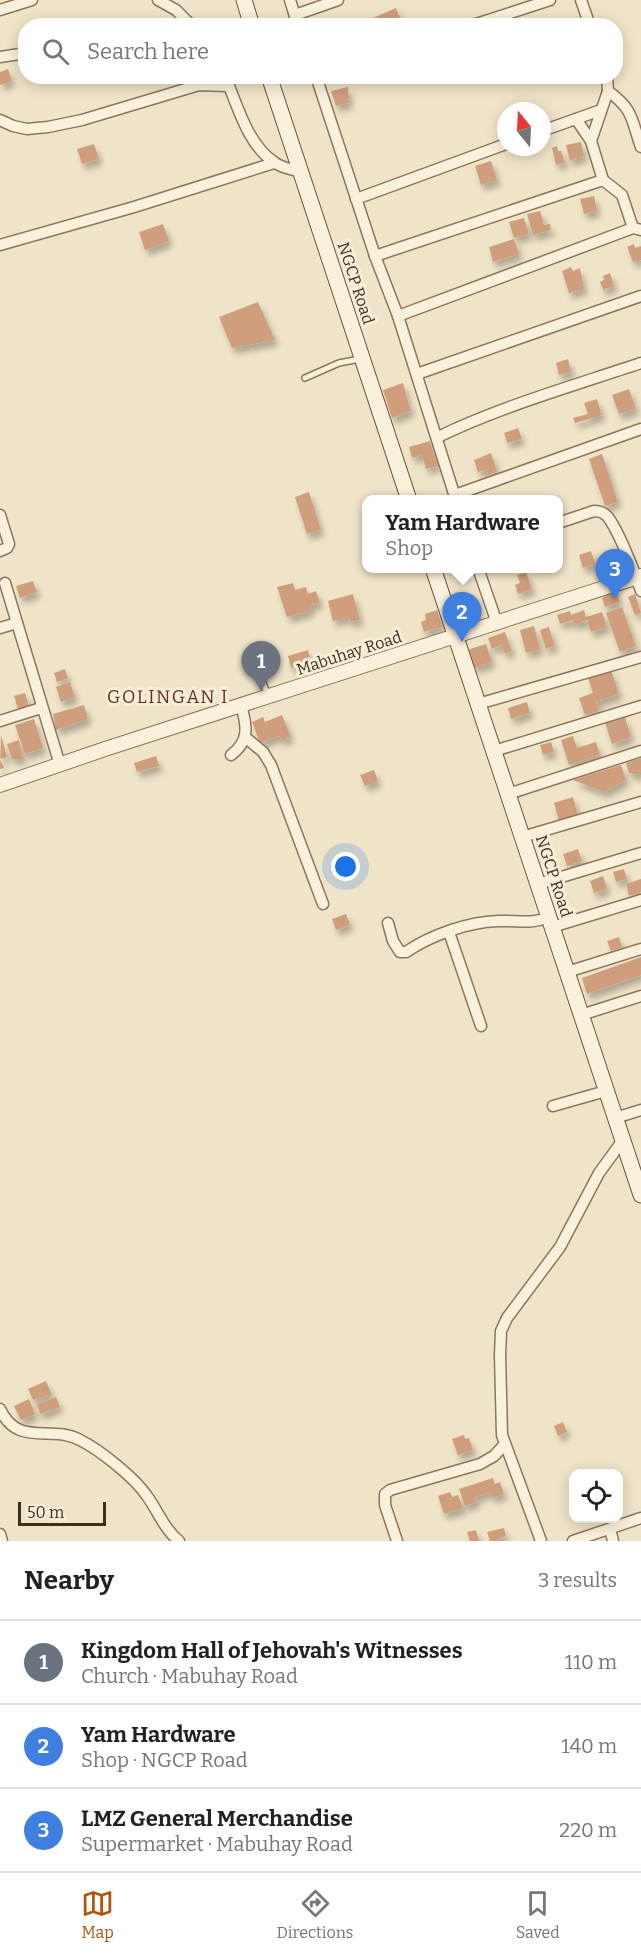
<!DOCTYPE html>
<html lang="en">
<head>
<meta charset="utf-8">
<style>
  body { margin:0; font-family:Bitter,serif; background:#f2f2f2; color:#222 }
  .controls { position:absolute; right:18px; bottom:18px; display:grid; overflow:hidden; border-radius:12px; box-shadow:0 3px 15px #0003 }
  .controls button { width:54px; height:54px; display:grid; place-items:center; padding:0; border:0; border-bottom:2px solid #e0e0e0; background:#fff; color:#222; font:30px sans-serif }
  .compass { position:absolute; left:497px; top:102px; width:54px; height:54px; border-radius:50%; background:#fff; box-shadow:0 3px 15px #0003; rotate:342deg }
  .scale { position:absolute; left:18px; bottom:15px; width:88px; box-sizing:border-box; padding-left:6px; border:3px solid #3d2e20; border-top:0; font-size:16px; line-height:21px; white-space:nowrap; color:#3d2e20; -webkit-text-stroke:4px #f7eed8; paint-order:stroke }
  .you { position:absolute; left:346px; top:867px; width:21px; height:21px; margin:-15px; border:4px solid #fff; border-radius:50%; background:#1a73e8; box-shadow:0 0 0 9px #1a73e833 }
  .badge { display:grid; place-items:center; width:39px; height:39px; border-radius:50%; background:#b45309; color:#fff; font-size:20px; font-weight:700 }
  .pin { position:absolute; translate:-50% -50px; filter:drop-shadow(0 2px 3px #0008) }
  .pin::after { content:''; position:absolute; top:32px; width:21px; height:18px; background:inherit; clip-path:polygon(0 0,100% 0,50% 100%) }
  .popup { position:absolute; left:362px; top:495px; width:201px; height:78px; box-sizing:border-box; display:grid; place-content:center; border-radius:12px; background:#fff; filter:drop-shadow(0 2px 4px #0005); font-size:20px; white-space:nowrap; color:#767676 }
  .popup b { font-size:22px; color:#222 }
  .popup::after { content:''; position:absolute; left:50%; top:100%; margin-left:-12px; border:12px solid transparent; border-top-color:#fff }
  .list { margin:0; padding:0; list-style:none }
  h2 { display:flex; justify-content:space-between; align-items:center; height:78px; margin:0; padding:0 24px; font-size:26px }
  h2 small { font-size:20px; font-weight:400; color:#767676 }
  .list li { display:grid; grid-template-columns:39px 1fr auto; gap:18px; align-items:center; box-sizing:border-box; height:84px; padding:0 24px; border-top:2px solid #e0e0e0 }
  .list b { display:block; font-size:22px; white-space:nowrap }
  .list p { margin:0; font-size:20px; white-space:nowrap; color:#767676 }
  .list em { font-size:20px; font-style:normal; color:#767676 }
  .icon { flex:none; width:33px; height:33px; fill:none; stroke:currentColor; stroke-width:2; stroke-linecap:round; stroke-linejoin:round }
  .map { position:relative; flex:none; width:641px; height:1541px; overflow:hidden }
  .search { position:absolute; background:#fff; box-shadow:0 3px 15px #0003; left:18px; right:18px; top:18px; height:66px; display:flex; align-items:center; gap:15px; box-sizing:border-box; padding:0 21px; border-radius:24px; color:#767676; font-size:22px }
  .sheet { height:330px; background:#fff }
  nav { display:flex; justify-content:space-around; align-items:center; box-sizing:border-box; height:84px; border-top:2px solid #e0e0e0; background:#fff; font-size:16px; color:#767676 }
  nav a { display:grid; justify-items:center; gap:3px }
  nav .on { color:#b45309 }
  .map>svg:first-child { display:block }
</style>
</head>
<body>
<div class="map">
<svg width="641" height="1541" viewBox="0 0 641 1541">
  <defs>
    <filter id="shadow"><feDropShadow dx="3.5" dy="6" stdDeviation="3" flood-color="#0004"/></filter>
  </defs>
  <rect width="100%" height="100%" fill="#f0e4c8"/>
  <g fill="#cf9f7d" filter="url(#shadow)">
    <polygon points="396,8 403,26 377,26 373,18"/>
    <polygon points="8,69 12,81 0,85 0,72"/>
    <polygon points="348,87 349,103 336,106 331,91"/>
    <polygon points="581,142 584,156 570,161 566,145"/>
    <polygon points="94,144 99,159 82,164 77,149"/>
    <polygon points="557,146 558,151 561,151 565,162 556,165 552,148"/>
    <polygon points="491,161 497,180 481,185 475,166"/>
    <polygon points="594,196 597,211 584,214 580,199"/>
    <polygon points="540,211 544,225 550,224 551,230 533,235 527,214"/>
    <polygon points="524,218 529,234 514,238 509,222"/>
    <polygon points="163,224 169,241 145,250 139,232"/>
    <polygon points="514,239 519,254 493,262 489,247"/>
    <polygon points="634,244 635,248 641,246 641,260 633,262 627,247"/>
    <polygon points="571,267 573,271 580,268 584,289 569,293 562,271"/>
    <polygon points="610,273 614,286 603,290 600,282 604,280 603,276"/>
    <polygon points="258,302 275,340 232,348 219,317"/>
    <polygon points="568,359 571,372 559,375 556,363"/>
    <polygon points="403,383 411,411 392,418 383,390"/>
    <polygon points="629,389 636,409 619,414 612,395"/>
    <polygon points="597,399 602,415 575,423 573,418 588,414 584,403"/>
    <polygon points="518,428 522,439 507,443 504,433"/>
    <polygon points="430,441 438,466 426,469 422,455 412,458 409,447"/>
    <polygon points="491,453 497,472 488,475 486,470 478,472 474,460"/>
    <polygon points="602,454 618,502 605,506 589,459"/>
    <polygon points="309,492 321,530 307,534 295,497"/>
    <polygon points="591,551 595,564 583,568 579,555"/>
    <polygon points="526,572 532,589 518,594 515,585 520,583 517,575"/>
    <polygon points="33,581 37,592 20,598 16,586"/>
    <polygon points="293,583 295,590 306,587 308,594 316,591 320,603 310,605 311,611 287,617 277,587"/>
    <polygon points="615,589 620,602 605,607 602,598"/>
    <polygon points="353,594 360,620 350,622 349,617 333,621 328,601"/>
    <polygon points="635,594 641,613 635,615 628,597"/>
    <polygon points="622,607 636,646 620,652 606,613"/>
    <polygon points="437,610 442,627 424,632 421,622 426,620 425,614"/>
    <polygon points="584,610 586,617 602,612 607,627 591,632 587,620 575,625 573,620 560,624 557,615 570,611 571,615"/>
    <polygon points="534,626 540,649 526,653 520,630"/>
    <polygon points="549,627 555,646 546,649 540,630"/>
    <polygon points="505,632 512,651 505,654 501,645 492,649 488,638"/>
    <polygon points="486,644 492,662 474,668 467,650"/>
    <polygon points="308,650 311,661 291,668 288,656"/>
    <polygon points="65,669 68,678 57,682 54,673"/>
    <polygon points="611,670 619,694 596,702 599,711 585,715 579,698 593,693 588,678"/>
    <polygon points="70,682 75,697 61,702 56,687"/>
    <polygon points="25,693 29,706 18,709 14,696"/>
    <polygon points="527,702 530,713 511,719 508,708"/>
    <polygon points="84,705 88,719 56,730 53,714"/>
    <polygon points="282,715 291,737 283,740 278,736 260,743 252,722 263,717 265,722"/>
    <polygon points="625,717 631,737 612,744 605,723"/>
    <polygon points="34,719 43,748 25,754 15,725"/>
    <polygon points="1,735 7,757 0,759 4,768 0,769"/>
    <polygon points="573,736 577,748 596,742 600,755 569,765 561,740"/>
    <polygon points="19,740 23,759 12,759 7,744"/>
    <polygon points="551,742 554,752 543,755 540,745"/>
    <polygon points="156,756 159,766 137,772 134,763"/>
    <polygon points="641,758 641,775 629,773 626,763"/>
    <polygon points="621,765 626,780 604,792 573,780"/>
    <polygon points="374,770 378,781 365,786 360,775"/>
    <polygon points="573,797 578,815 559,821 554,803"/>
    <polygon points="578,849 582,861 567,866 563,854"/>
    <polygon points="624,869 627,879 616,882 613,872"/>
    <polygon points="603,876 607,889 594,893 590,881"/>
    <polygon points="641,879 641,892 629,896 626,884"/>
    <polygon points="346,914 350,925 336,930 332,919"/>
    <polygon points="619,937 622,947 611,951 607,941"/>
    <polygon points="641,957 641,975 587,994 582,978"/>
    <polygon points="46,1381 52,1395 33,1400 28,1389"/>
    <polygon points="56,1397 60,1407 40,1414 37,1404"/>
    <polygon points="29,1399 35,1414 21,1420 14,1406"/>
    <polygon points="563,1422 567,1432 558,1436 554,1426"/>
    <polygon points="464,1435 465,1439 469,1438 473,1450 458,1455 452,1439"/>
    <polygon points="493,1478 495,1484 500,1482 504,1494 492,1498 490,1492 475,1497 477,1502 465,1506 459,1489"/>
    <polygon points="450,1492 452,1497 458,1495 463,1508 444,1514 438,1496"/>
    <polygon points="504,1528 506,1536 498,1539 499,1541 490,1541 487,1532"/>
    <polygon points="476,1530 479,1541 470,1541 467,1532"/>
  </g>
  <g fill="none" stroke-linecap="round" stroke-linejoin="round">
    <defs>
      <g id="service">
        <polyline points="305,378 339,363 360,359"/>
        <polyline points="254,659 268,696"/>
      </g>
      <g id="minor">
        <polyline points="158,0 176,10 192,26"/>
        <polyline points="290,0 298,26"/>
        <polyline points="581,0 590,26"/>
        <polyline points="0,10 32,0"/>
        <polyline points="295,15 338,0"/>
        <polyline points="470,26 550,0"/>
        <polyline points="0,57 26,53"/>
        <path d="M 225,76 C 237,104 247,144 274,162 C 281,168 292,169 300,172"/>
        <polyline points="316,76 375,256 398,316 456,500"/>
        <polyline points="607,76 608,91 591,141 603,180 622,195 633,228"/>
        <path d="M 608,91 C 634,110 631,119 641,147"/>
        <polyline points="576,119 591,141"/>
        <polyline points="0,120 13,126 27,129 48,127 82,120 199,85 229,86"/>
        <polyline points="542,131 601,110"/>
        <polyline points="356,199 506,144"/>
        <polyline points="0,245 134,207 274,163"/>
        <polyline points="375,256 603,180"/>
        <polyline points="398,316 633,228 641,230"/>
        <polyline points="417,374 641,296"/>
        <path d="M 438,437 C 502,406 573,386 641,363"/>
        <polyline points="455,495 641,429"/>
        <polyline points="0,515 9,544 7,548 0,551"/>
        <path d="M 558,523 L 594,511 C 599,511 603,512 607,516 C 618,529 635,573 641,591"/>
        <polyline points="478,568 497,623"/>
        <polyline points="5,583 60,765"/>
        <polyline points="0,628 17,623"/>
        <polyline points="478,704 641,657"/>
        <polyline points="0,721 41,708"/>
        <polyline points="245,737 263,752 271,765 323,904"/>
        <polyline points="494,751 641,706"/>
        <path d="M 231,755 C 250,741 247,726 241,705"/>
        <polyline points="508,794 641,751"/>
        <polyline points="522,837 641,802"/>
        <polyline points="538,884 641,853"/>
        <path d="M 388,923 L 393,941 L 400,952 L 406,952 C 431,935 468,922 498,921 C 517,920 530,925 549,917"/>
        <polyline points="552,927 641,900"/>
        <polyline points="449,932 481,1026"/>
        <polyline points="567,972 641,949"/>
        <polyline points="581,1015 641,996"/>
        <polyline points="553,1106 606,1091"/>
        <polyline points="615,1118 641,1110"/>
        <path d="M 0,1409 C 18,1448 51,1424 80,1440 C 100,1450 135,1478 147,1496 C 158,1511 164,1529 179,1541"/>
        <polyline points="610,1529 613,1541"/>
        <polyline points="0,1534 2,1541"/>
        <polyline points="397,1541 385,1505 385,1494 390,1490 480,1464 494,1456 505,1444"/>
        <polyline points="541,1541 502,1435 500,1355 501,1331 507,1318 560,1247 599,1173 623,1140"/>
        <polyline points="573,1541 641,1518"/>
      </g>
      <polyline id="tertiary" points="0,785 105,749 641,576"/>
      <g id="secondary">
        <polyline points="244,0 252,26"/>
        <polyline points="269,76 409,500"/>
        <polyline points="433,568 641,1195"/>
      </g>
    </defs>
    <use href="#service" stroke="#8d765c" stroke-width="8"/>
    <use href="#minor" stroke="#8d765c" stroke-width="13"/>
    <use href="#tertiary" stroke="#8d765c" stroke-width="16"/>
    <use href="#secondary" stroke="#6f573f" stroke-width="17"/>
    <use href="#service" stroke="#faf1dc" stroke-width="5"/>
    <use href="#minor" stroke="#faf1dc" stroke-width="10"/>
    <use href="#tertiary" stroke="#faf1dc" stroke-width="14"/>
    <use href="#secondary" stroke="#faf1dc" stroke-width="15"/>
  </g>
  <g text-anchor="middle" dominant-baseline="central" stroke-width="6" stroke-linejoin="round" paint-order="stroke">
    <g font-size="16" fill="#3d2e20" stroke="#f7eed8">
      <text transform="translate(356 283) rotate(72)">NGCP Road</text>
      <text transform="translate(349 653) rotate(-18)">Mabuhay Road</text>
      <text transform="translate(554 876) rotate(72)">NGCP Road</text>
    </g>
    <g font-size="18" letter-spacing="1.5" fill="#6b2e1e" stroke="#f7eed8">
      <text x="168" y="697">GOLINGAN I</text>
    </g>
  </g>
</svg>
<div class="controls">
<button><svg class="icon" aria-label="locate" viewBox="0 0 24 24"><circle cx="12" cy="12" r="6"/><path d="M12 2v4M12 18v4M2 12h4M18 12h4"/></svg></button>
</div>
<svg class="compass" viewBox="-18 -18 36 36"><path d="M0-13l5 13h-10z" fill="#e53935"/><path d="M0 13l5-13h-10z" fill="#767676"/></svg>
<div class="scale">50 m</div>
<div class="you"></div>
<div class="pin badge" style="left:261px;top:691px;background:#6b7280">1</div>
<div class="pin badge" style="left:462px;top:642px;background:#3f7fe0">2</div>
<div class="popup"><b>Yam Hardware</b>Shop</div>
<div class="pin badge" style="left:615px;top:599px;background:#3f7fe0">3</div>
<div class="search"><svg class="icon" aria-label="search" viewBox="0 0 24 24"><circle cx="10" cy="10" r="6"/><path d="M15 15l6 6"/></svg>Search here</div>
</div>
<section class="sheet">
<h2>Nearby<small>3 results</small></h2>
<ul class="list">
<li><span class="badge" style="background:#6b7280">1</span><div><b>Kingdom Hall of Jehovah's Witnesses</b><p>Church · Mabuhay Road</p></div><em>110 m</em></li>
<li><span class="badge" style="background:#3f7fe0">2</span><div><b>Yam Hardware</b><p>Shop · NGCP Road</p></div><em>140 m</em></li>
<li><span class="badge" style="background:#3f7fe0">3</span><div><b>LMZ General Merchandise</b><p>Supermarket · Mabuhay Road</p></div><em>220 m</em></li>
</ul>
</section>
<nav>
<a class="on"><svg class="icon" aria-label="map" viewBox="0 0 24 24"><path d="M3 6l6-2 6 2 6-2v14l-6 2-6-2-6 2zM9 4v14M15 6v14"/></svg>Map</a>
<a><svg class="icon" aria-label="directions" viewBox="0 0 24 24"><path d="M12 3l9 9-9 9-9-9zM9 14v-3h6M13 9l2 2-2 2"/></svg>Directions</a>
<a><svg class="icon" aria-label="saved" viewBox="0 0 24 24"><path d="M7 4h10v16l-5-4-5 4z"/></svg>Saved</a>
</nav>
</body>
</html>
